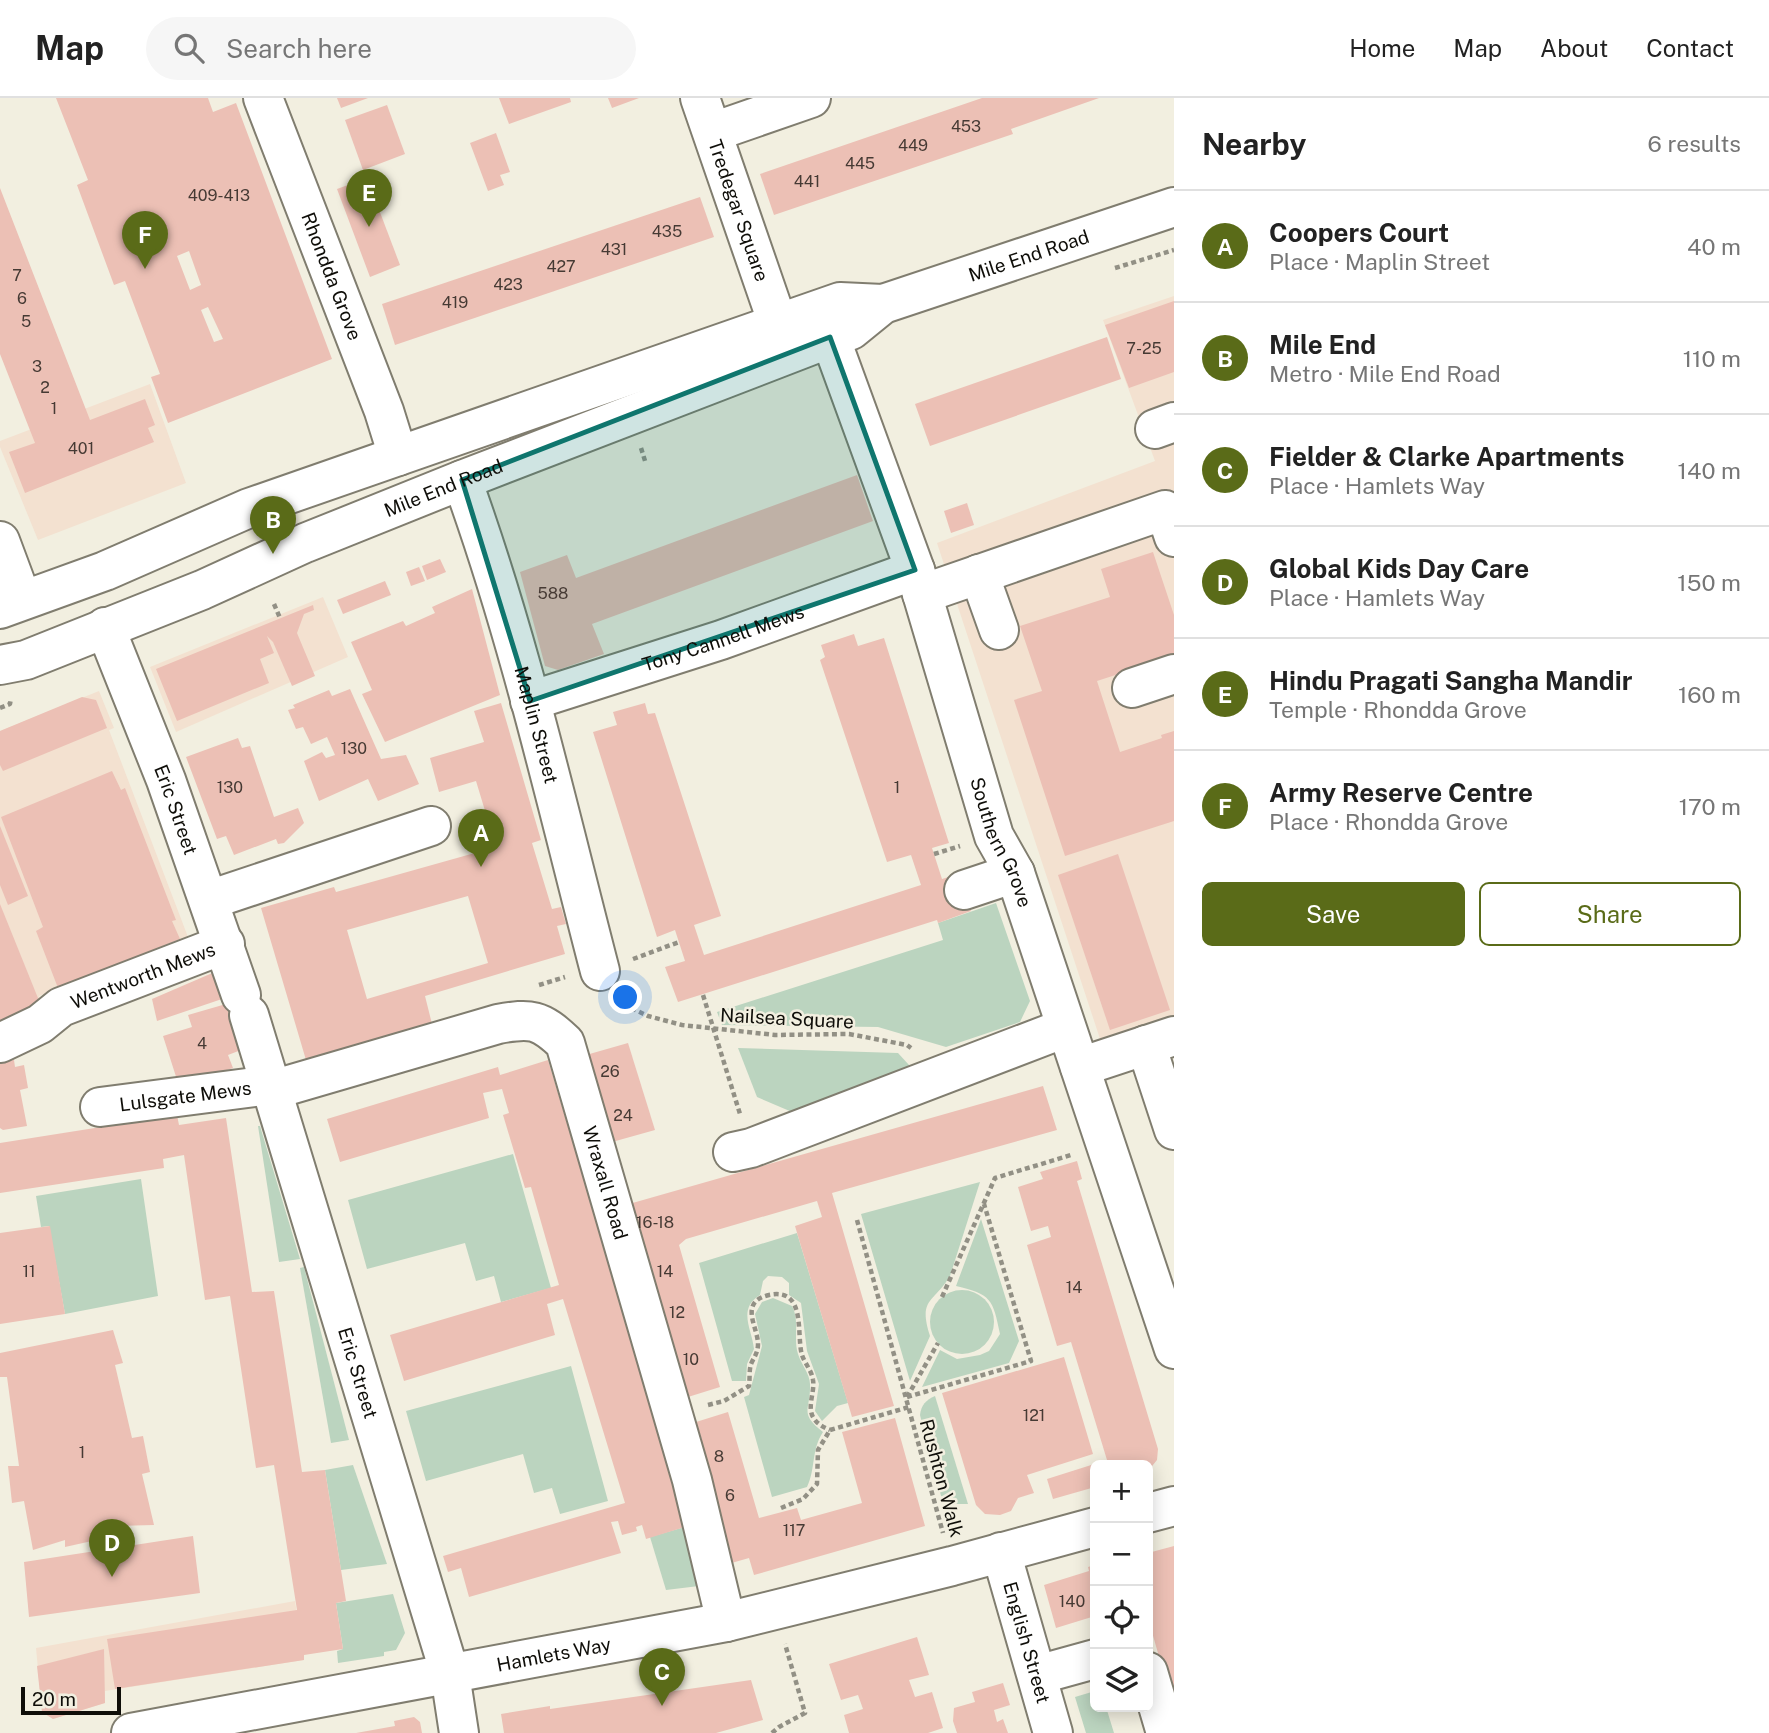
<!DOCTYPE html>
<html lang="en">
<head>
<meta charset="utf-8">
<style>
  body { margin:0; font-family:"Public Sans",sans-serif; background:#f6f6f6; color:#222 }
  .controls { position:absolute; right:21px; bottom:21px; display:grid; overflow:hidden; border-radius:10px; box-shadow:0 4px 18px #0003 }
  .controls button { width:63px; height:63px; display:grid; place-items:center; padding:0; border:0; border-bottom:2px solid #e0e0e0; background:#fff; color:#222; font:35px sans-serif }
  .scale { position:absolute; left:21px; bottom:18px; width:100px; box-sizing:border-box; padding-left:7px; border:4px solid #0f0e09; border-top:0; font-size:19px; line-height:24px; white-space:nowrap; color:#0f0e09; -webkit-text-stroke:5px #f2efe0; paint-order:stroke }
  .you { position:absolute; left:626px; top:900px; width:24px; height:24px; margin:-18px; border:5px solid #fff; border-radius:50%; background:#1a73e8; box-shadow:0 0 0 10px #1a73e833 }
  .badge { display:grid; place-items:center; width:46px; height:46px; border-radius:50%; background:#5a6b18; color:#fff; font-size:23px; font-weight:700 }
  .pin { position:absolute; translate:-50% -58px; filter:drop-shadow(0 2px 4px #0008) }
  .pin::after { content:''; position:absolute; top:37px; width:24px; height:21px; background:inherit; clip-path:polygon(0 0,100% 0,50% 100%) }
  .list { margin:0; padding:0; list-style:none }
  h2 { display:flex; justify-content:space-between; align-items:center; height:91px; margin:0; padding:0 28px; font-size:30px }
  h2 small { font-size:23px; font-weight:400; color:#767676 }
  .list li { display:grid; grid-template-columns:46px 1fr auto; gap:21px; align-items:center; box-sizing:border-box; height:112px; padding:0 28px; border-top:2px solid #e0e0e0 }
  .list b { display:block; font-size:26px; white-space:nowrap }
  .list p { margin:0; font-size:23px; white-space:nowrap; color:#767676 }
  .list em { font-size:23px; font-style:normal; color:#767676 }
  .actions { display:flex; gap:14px; padding:21px 28px }
  .actions a { flex:1; padding:16px 0; border:2px solid #5a6b18; border-radius:10px; text-align:center; font-size:24px; color:#5a6b18 }
  .actions .main { background:#5a6b18; color:#fff }
  .icon { flex:none; width:38px; height:38px; fill:none; stroke:currentColor; stroke-width:2; stroke-linecap:round; stroke-linejoin:round }
  .map { position:relative; flex:none; width:1174px; height:1635px; overflow:hidden }
  header { display:flex; align-items:center; gap:42px; box-sizing:border-box; height:98px; padding:0 35px; background:#fff; border-bottom:2px solid #e0e0e0 }
  header strong { font-size:33px }
  nav { display:flex; gap:38px; margin-inline-start:auto; font-size:24px }
  .search { width:490px; height:63px; background:#f6f6f6; display:flex; align-items:center; gap:18px; box-sizing:border-box; padding:0 24px; border-radius:38px; color:#767676; font-size:26px }
  main { display:flex }
  aside { flex:1; background:#fff }
  .map>svg:first-child { display:block }
</style>
</head>
<body>
<header>
<strong>Map</strong>
<div class="search"><svg class="icon" aria-label="search" viewBox="0 0 24 24"><circle cx="10" cy="10" r="6"/><path d="M15 15l6 6"/></svg>Search here</div>
<nav><a>Home</a><a>Map</a><a>About</a><a>Contact</a></nav>
</header>
<main>
<div class="map">
<svg width="1174" height="1635" viewBox="0 0 1174 1635">
  <rect width="100%" height="100%" fill="#f2efe0"/>
  <g fill="#f3e1d0">
    <polygon points="1174,198 1174,927 1103,950 937,445 1155,363 1103,222"/>
    <polygon points="150,286 186,385 38,442 0,349 0,343"/>
    <polygon points="323,499 348,559 176,634 150,569"/>
    <polygon points="99,593 114,630 109,632 188,839 39,898 44,915 0,934 0,633"/>
    <polygon points="295,1503 304,1562 105,1593 105,1605 53,1621 42,1614 36,1550"/>
  </g>
  <g fill="#bbd4bf">
    <polygon points="996,805 1030,903 1020,924 946,949 878,929 722,927 717,914 943,842 938,825"/>
    <polygon points="738,950 898,955 920,979 792,1014 757,999"/>
    <polygon points="258,1028 260,1028 300,1161 279,1164"/>
    <polygon points="513,1056 551,1190 501,1204 494,1178 476,1183 465,1145 367,1171 348,1102"/>
    <polygon points="141,1081 158,1198 65,1216 49,1128 41,1129 36,1098"/>
    <path d="M 980,1084 L 950,1178 C 933,1206 918,1200 930,1238 L 910,1283 L 861,1116 Z"/>
    <path d="M 981,1121 L 1019,1243 L 1009,1265 L 922,1289 L 940,1252 L 957,1261 L 980,1257 L 989,1253 L 1000,1236 C 993,1201 991,1196 956,1188 Z"/>
    <path d="M 797,1135 L 848,1305 L 837,1308 L 822,1323 L 815,1313 L 819,1286 L 807,1253 L 801,1205 L 789,1197 L 789,1185 L 782,1179 L 768,1178 L 763,1183 L 760,1197 C 737,1211 752,1231 754,1251 L 747,1266 L 746,1283 L 732,1283 L 699,1165 Z"/>
    <polygon points="304,1169 349,1342 331,1345 300,1170"/>
    <circle cx="962" cy="1224" r="32"/>
    <path d="M 773,1200 L 792,1208 C 800,1223 793,1240 798,1256 C 801,1266 810,1276 810,1286 C 811,1313 798,1314 823,1334 C 811,1352 816,1370 807,1389 L 772,1399 L 744,1299 L 749,1297 L 762,1248 L 755,1216 L 762,1204 Z"/>
    <polygon points="571,1268 608,1403 560,1416 552,1390 534,1395 523,1356 426,1383 406,1313"/>
    <path d="M 935,1298 L 968,1406 L 953,1406 L 941,1398 L 920,1317 C 921,1307 926,1302 935,1298 Z"/>
    <polygon points="353,1367 387,1466 341,1472 325,1372"/>
    <polygon points="688,1428 699,1488 666,1492 650,1439"/>
    <polygon points="393,1496 405,1535 396,1552 384,1554 384,1558 338,1565 337,1553 343,1551 336,1505"/>
    <polygon points="1095,1593 1095,1609 1106,1609 1114,1635 1086,1635 1075,1599"/>
  </g>
  <g fill="#ecc0b5" fill-rule="evenodd">
    <path d="M 56,0 L 208,0 L 213,14 L 236,5 L 332,261 L 168,325 L 151,279 L 160,276 L 125,183 L 114,187 L 77,87 L 88,82 ZM 189,153 L 201,187 L 190,192 L 177,158 ZM 208,209 L 223,241 L 214,244 L 201,212 Z"/>
    <polygon points="337,0 368,0 341,10"/>
    <polygon points="499,0 570,0 571,4 509,26"/>
    <polygon points="608,0 639,0 612,10"/>
    <polygon points="982,0 1099,0 1011,31 1013,36 774,117 760,76"/>
    <polygon points="387,7 405,56 363,72 345,22"/>
    <polygon points="496,35 510,74 500,77 504,87 488,93 470,45"/>
    <polygon points="367,80 400,167 370,179 337,91"/>
    <polygon points="0,90 90,322 145,301 155,327 148,330 154,344 25,395 9,354 35,345 0,256"/>
    <polygon points="700,99 714,139 395,247 382,206"/>
    <polygon points="1174,203 1174,274 1129,290 1105,227"/>
    <polygon points="1107,239 1121,281 930,348 915,306"/>
    <polygon points="857,377 873,423 592,526 604,556 558,572 545,568 520,474 567,457 576,480"/>
    <polygon points="967,405 974,427 951,435 944,413"/>
    <polygon points="1153,454 1174,517 1174,558 1097,583 1120,654 1162,640 1161,637 1174,633 1174,723 1065,758 1014,602 1042,593 1020,528 1110,499 1101,471"/>
    <polygon points="440,461 446,474 427,482 422,468"/>
    <polygon points="419,469 425,483 411,488 406,474"/>
    <polygon points="385,483 391,497 343,516 337,502"/>
    <polygon points="472,491 500,597 385,644 362,596 372,592 351,544 403,523 406,528 435,515 432,509"/>
    <polygon points="313,507 314,512 304,516 297,535 315,578 292,588 273,544 267,538 274,555 260,561 269,585 177,623 156,571"/>
    <polygon points="854,536 858,548 884,540 949,745 932,750 942,781 958,776 971,813 938,825 937,822 678,904 665,869 685,863 675,832 657,839 593,634 617,627 613,614 645,605 648,616 655,615 721,818 694,827 704,857 921,787 911,757 887,764 820,562 825,559 821,547"/>
    <polygon points="350,591 381,661 406,657 419,686 378,703 368,681 319,703 304,663 322,654 326,660 335,657 327,639 311,646 303,629 296,631 288,612 295,610 293,607 329,592 332,598"/>
    <polygon points="82,599 96,602 107,630 3,673 0,667 0,633"/>
    <path d="M 501,605 L 541,742 L 532,745 L 552,811 L 561,809 L 566,826 L 557,828 L 565,856 L 425,898 L 432,926 L 306,962 L 261,810 L 334,789 L 336,794 L 496,749 L 476,683 L 439,694 L 430,660 L 484,644 L 474,613 ZM 468,798 L 488,865 L 367,901 L 347,832 Z"/>
    <polygon points="238,640 242,650 250,648 274,719 298,710 304,725 284,745 278,746 276,741 234,757 226,738 217,741 186,659"/>
    <polygon points="112,673 121,692 125,690 176,822 172,823 180,841 58,890 36,833 43,829 1,719"/>
    <polygon points="0,728 28,798 8,807 0,787"/>
    <polygon points="1118,756 1170,912 1110,932 1058,777"/>
    <polygon points="0,806 44,915 0,934"/>
    <polygon points="217,873 222,901 157,923 152,901"/>
    <polygon points="226,906 241,952 228,957 233,970 179,988 163,938 192,929 188,917"/>
    <polygon points="628,945 655,1032 605,1046 579,959"/>
    <polygon points="14,962 15,969 24,967 28,990 20,992 27,1028 3,1032 0,1030 0,964"/>
    <polygon points="548,962 688,1428 646,1441 642,1427 636,1429 637,1433 622,1437 618,1423 611,1424 621,1455 469,1499 461,1470 448,1474 443,1458 625,1405 563,1201 547,1206 555,1237 404,1283 390,1237 559,1187 531,1089 525,1090 503,1017 509,1015 502,991 483,995 489,1020 340,1064 327,1021 498,969 500,977"/>
    <polygon points="1043,988 1057,1032 832,1095 894,1308 852,1319 795,1128 822,1119 817,1103 686,1141 679,1147 720,1289 688,1299 622,1108"/>
    <polygon points="177,1017 179,1027 226,1020 252,1194 274,1193 302,1374 325,1372 346,1503 336,1505 343,1551 304,1557 304,1562 115,1591 107,1541 297,1512 274,1367 256,1370 230,1198 205,1202 184,1057 163,1061 164,1070 0,1095 0,1045"/>
    <polygon points="1077,1063 1082,1081 1077,1083 1158,1351 1157,1362 1148,1373 1148,1367 1095,1367 1095,1389 1053,1401 1047,1381 1107,1362 1071,1244 1057,1248 1027,1147 1051,1139 1048,1128 1031,1133 1018,1089 1043,1081 1040,1074"/>
    <polygon points="50,1128 65,1216 0,1226 0,1135"/>
    <polygon points="113,1232 123,1265 115,1267 132,1340 143,1338 150,1374 142,1376 154,1427 116,1428 119,1437 65,1449 65,1442 33,1452 24,1403 12,1405 8,1368 19,1368 7,1279 0,1279 0,1255"/>
    <polygon points="1064,1259 1093,1356 1027,1377 1034,1395 1018,1400 1011,1413 1000,1417 985,1416 976,1407 942,1295"/>
    <polygon points="728,1314 759,1420 797,1410 801,1422 862,1405 842,1334 895,1320 925,1428 754,1477 749,1460 728,1466 692,1345 702,1342 696,1324"/>
    <polygon points="193,1438 200,1495 29,1519 24,1464"/>
    <polygon points="1174,1448 1174,1608 1173,1608 1148,1520 1148,1455"/>
    <polygon points="1095,1467 1095,1518 1056,1530 1044,1487 1089,1473 1088,1469"/>
    <polygon points="917,1539 929,1577 909,1582 915,1599 932,1594 943,1630 928,1635 849,1635 844,1617 863,1611 858,1597 841,1602 829,1566"/>
    <polygon points="104,1551 105,1605 53,1621 42,1614 37,1568"/>
    <polygon points="751,1582 763,1622 716,1635 504,1635 501,1616 550,1608 550,1611"/>
    <polygon points="1003,1585 1010,1607 994,1612 997,1624 1003,1621 1008,1635 957,1635 953,1623 954,1610 975,1604 972,1594"/>
    <polygon points="414,1619 420,1624 422,1635 356,1635 395,1628 394,1623"/>
  </g>
  <g fill="none" stroke-linecap="round" stroke-linejoin="round">
    <defs>
      <g id="minor">
        <path id="s1" d="M 263,0 L 384,313 L 398,358"/>
        <path id="s2" d="M 700,0 L 778,226"/>
        <polyline points="713,34 811,0"/>
        <path id="s3" d="M 830,239 L 915,472 L 994,738 L 1015,775 L 1174,1251"/>
        <polyline points="1155,331 1174,324"/>
        <path id="s4" d="M 462,382 C 520,542 557,708 600,873"/>
        <polyline points="0,443 22,502"/>
        <polyline points="979,476 999,532"/>
        <polyline points="922,496 1165,412 1174,439"/>
        <path id="s5" d="M 105,529 L 166,682 L 241,897"/>
        <polyline points="1132,590 1174,576"/>
        <path id="s6" d="M 530,603 L 721,542 L 915,472"/>
        <polyline points="964,792 1015,775"/>
        <polyline points="209,802 431,728"/>
        <path id="s7" d="M 249,917 L 450,1576 L 459,1635"/>
        <path id="s8" d="M 0,945 L 40,926 L 61,909 L 225,846"/>
        <polyline points="1146,947 1174,1032"/>
        <polyline points="1080,969 1174,938"/>
        <path id="s9" d="M 272,992 L 498,926 C 531,920 540,921 565,945 L 692,1382 L 726,1524"/>
        <path id="s10" d="M 100,1009 L 270,987"/>
        <polyline points="733,1054 751,1050 1065,930"/>
        <polyline points="1148,1415 1174,1408"/>
        <path id="s11" d="M 1001,1454 L 1053,1635"/>
        <polyline points="1148,1574 1166,1635"/>
        <polyline points="1037,1577 1095,1561"/>
        <path id="s12" d="M 131,1635 L 726,1524 L 952,1468 L 1095,1429"/>
      </g>
      <g id="highway">
        <polyline points="0,511 105,473 249,410 840,204 883,206"/>
        <path id="s13" d="M 0,567 L 26,562 L 202,492 L 305,445 L 462,382 L 851,232 L 883,206 L 1174,109"/>
      </g>
    </defs>
    <use href="#minor" stroke="#807d6f" stroke-width="42"/>
    <use href="#highway" stroke="#807d6f" stroke-width="42"/>
    <g stroke="#929085" stroke-width="4.5" stroke-dasharray="5 3.5" stroke-linecap="butt">
      <polyline points="1115,170 1174,152"/>
      <polyline points="641,350 646,366"/>
      <polyline points="274,506 280,520"/>
      <polyline points="0,610 10,606 11,600"/>
      <polyline points="934,756 960,748"/>
      <polyline points="633,861 679,844"/>
      <polyline points="539,887 565,879"/>
      <polyline points="703,897 740,1016"/>
      <polyline points="616,903 648,918 682,927 775,937 849,936 907,947 911,950"/>
      <polyline points="857,1122 943,1435"/>
      <polyline points="942,1199 995,1080 1071,1057"/>
      <polyline points="907,1299 1031,1263 984,1106"/>
      <polyline points="907,1299 938,1245"/>
      <path d="M 708,1307 L 724,1303 L 749,1288 C 750,1281 749,1272 751,1266 C 754,1259 758,1255 758,1246 C 758,1229 738,1204 769,1197 C 807,1189 796,1237 802,1257 C 805,1266 812,1273 813,1282 C 815,1294 807,1308 813,1319 C 817,1326 823,1329 830,1332"/>
      <polyline points="830,1332 909,1309"/>
      <polyline points="781,1410 803,1401 817,1386 818,1352 830,1332"/>
      <polyline points="772,1635 779,1629 805,1615 785,1546"/>
    </g>
    <use href="#minor" stroke="#fff" stroke-width="38"/>
    <use href="#highway" stroke="#fff" stroke-width="38"/>
  </g>
  <path fill="#0f766e" fill-opacity="0.2" stroke="#0f766e" stroke-width="5" stroke-linejoin="round" d="M 830,239 L 915,472 L 530,603 L 462,382 Z"/>
  <g text-anchor="middle" dominant-baseline="central" stroke-width="5" stroke-linejoin="round" paint-order="stroke">
    <g font-size="16" fill="#463a34">
      <text x="966" y="28">453</text>
      <text x="913" y="47">449</text>
      <text x="860" y="65">445</text>
      <text x="807" y="83">441</text>
      <text x="219" y="97">409-413</text>
      <text x="667" y="133">435</text>
      <text x="614" y="151">431</text>
      <text x="561" y="168">427</text>
      <text x="17" y="177">7</text>
      <text x="508" y="186">423</text>
      <text x="22" y="200">6</text>
      <text x="455" y="204">419</text>
      <text x="26" y="223">5</text>
      <text x="1144" y="250">7-25</text>
      <text x="37" y="268">3</text>
      <text x="45" y="289">2</text>
      <text x="54" y="310">1</text>
      <text x="81" y="350">401</text>
      <text x="553" y="495">588</text>
      <text x="354" y="650">130</text>
      <text x="230" y="689">130</text>
      <text x="897" y="689">1</text>
      <text x="202" y="945">4</text>
      <text x="610" y="973">26</text>
      <text x="623" y="1017">24</text>
      <text x="655" y="1124">16-18</text>
      <text x="29" y="1173">11</text>
      <text x="665" y="1173">14</text>
      <text x="1074" y="1189">14</text>
      <text x="677" y="1214">12</text>
      <text x="691" y="1261">10</text>
      <text x="1034" y="1317">121</text>
      <text x="82" y="1354">1</text>
      <text x="719" y="1358">8</text>
      <text x="730" y="1397">6</text>
      <text x="794" y="1432">117</text>
      <text x="1072" y="1503">140</text>
    </g>
    <g font-size="19" fill="#0f0e09" stroke="#f2efe0">
      <text stroke="none"><textPath href="#s2" startOffset="119">Tredegar Square</textPath></text>
      <text stroke="none"><textPath href="#s13" startOffset="1110">Mile End Road</textPath></text>
      <text stroke="none"><textPath href="#s1" startOffset="191">Rhondda Grove</textPath></text>
      <text stroke="none"><textPath href="#s13" startOffset="478">Mile End Road</textPath></text>
      <text stroke="none"><textPath href="#s6" startOffset="203">Tony Cannell Mews</textPath></text>
      <text stroke="none"><textPath href="#s4" startOffset="256">Maplin Street</textPath></text>
      <text stroke="none"><textPath href="#s5" startOffset="196">Eric Street</textPath></text>
      <text stroke="none"><textPath href="#s3" startOffset="534">Southern Grove</textPath></text>
      <text stroke="none"><textPath href="#s8" startOffset="159">Wentworth Mews</textPath></text>
      <text transform="translate(787 920) rotate(3)">Nailsea Square</text>
      <text stroke="none"><textPath href="#s10" startOffset="86">Lulsgate Mews</textPath></text>
      <text stroke="none"><textPath href="#s9" startOffset="455">Wraxall Road</textPath></text>
      <text stroke="none"><textPath href="#s7" startOffset="374">Eric Street</textPath></text>
      <text transform="translate(942 1380) rotate(75)">Rushton Walk</text>
      <text stroke="none"><textPath href="#s11" startOffset="94">English Street</textPath></text>
      <text stroke="none"><textPath href="#s12" startOffset="430">Hamlets Way</textPath></text>
    </g>
  </g>
</svg>
<div class="controls">
<button>+</button>
<button>−</button>
<button><svg class="icon" aria-label="locate" viewBox="0 0 24 24"><circle cx="12" cy="12" r="6"/><path d="M12 2v4M12 18v4M2 12h4M18 12h4"/></svg></button>
<button><svg class="icon" aria-label="layers" viewBox="0 0 24 24"><path d="M12 4l9 5-9 5-9-5zM3 14l9 5 9-5"/></svg></button>
</div>
<div class="scale">20 m</div>
<div class="you"></div>
<div class="pin badge" style="left:481px;top:769px">A</div>
<div class="pin badge" style="left:273px;top:456px">B</div>
<div class="pin badge" style="left:662px;top:1608px">C</div>
<div class="pin badge" style="left:112px;top:1479px">D</div>
<div class="pin badge" style="left:369px;top:129px">E</div>
<div class="pin badge" style="left:145px;top:171px">F</div>
</div>
<aside>
<h2>Nearby<small>6 results</small></h2>
<ul class="list">
<li><span class="badge">A</span><div><b>Coopers Court</b><p>Place · Maplin Street</p></div><em>40 m</em></li>
<li><span class="badge">B</span><div><b>Mile End</b><p>Metro · Mile End Road</p></div><em>110 m</em></li>
<li><span class="badge">C</span><div><b>Fielder &amp; Clarke Apartments</b><p>Place · Hamlets Way</p></div><em>140 m</em></li>
<li><span class="badge">D</span><div><b>Global Kids Day Care</b><p>Place · Hamlets Way</p></div><em>150 m</em></li>
<li><span class="badge">E</span><div><b>Hindu Pragati Sangha Mandir</b><p>Temple · Rhondda Grove</p></div><em>160 m</em></li>
<li><span class="badge">F</span><div><b>Army Reserve Centre</b><p>Place · Rhondda Grove</p></div><em>170 m</em></li>
</ul>
<div class="actions"><a class="main">Save</a><a>Share</a></div>
</aside>
</main>
</body>
</html>
